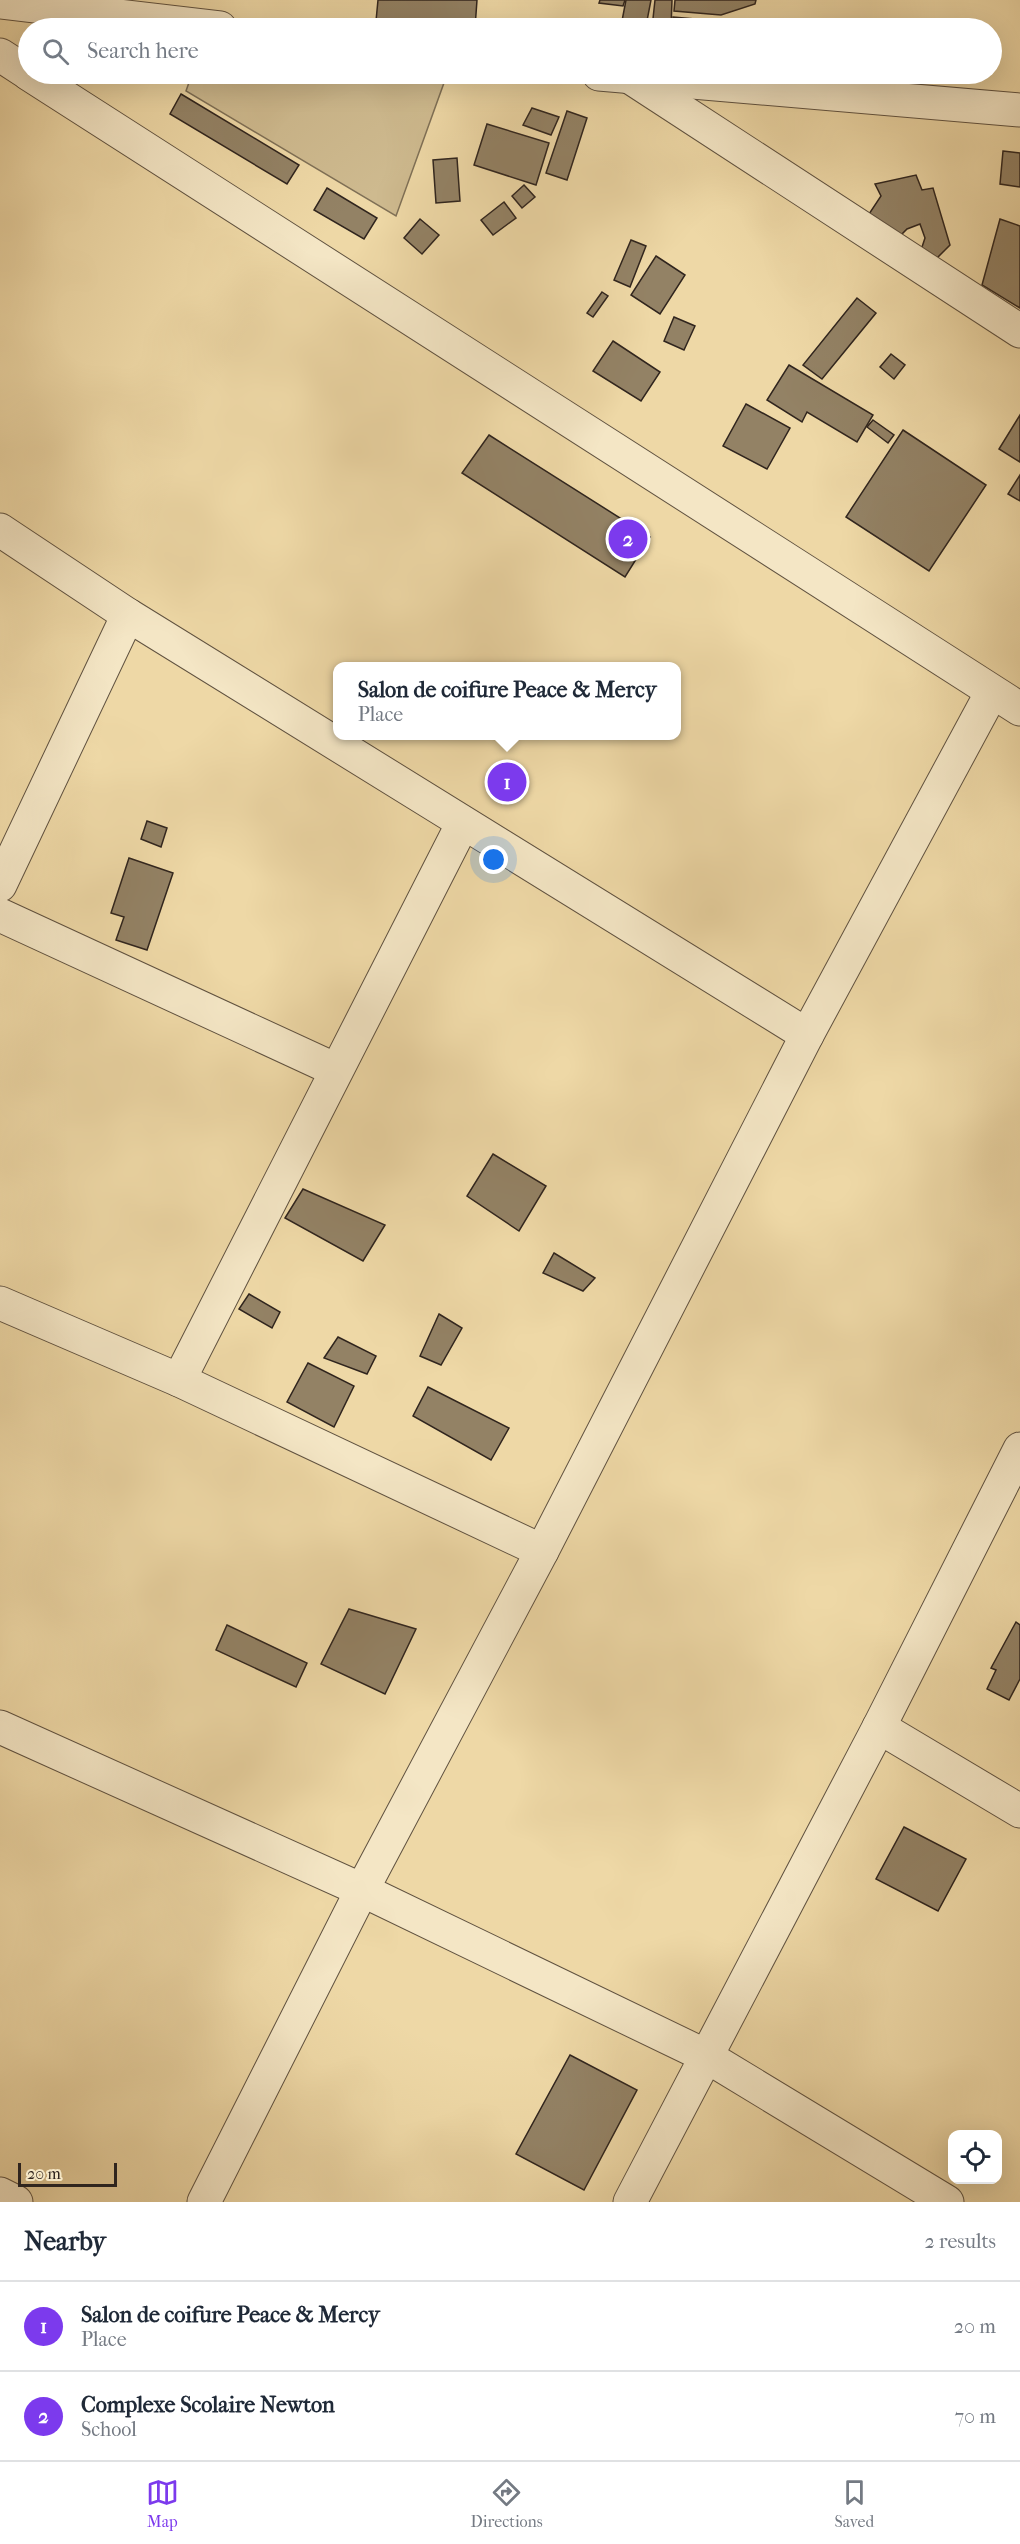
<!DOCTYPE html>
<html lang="en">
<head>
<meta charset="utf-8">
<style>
  body { margin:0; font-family:"IM FELL French Canon",serif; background:#f6f6f7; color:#1f2937 }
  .controls { position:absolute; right:18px; bottom:18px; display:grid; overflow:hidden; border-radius:12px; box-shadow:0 6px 24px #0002 }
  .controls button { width:54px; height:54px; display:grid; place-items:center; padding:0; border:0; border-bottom:2px solid #e0e1e3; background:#fff; color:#1f2937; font:30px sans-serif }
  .scale { position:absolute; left:18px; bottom:15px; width:99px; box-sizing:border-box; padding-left:6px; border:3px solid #30251e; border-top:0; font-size:16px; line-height:21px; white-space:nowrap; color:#30251e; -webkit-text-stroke:4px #f4e6c5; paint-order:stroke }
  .you { position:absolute; left:494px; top:860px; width:21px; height:21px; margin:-15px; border:4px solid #fff; border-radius:50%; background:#1a73e8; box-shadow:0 0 0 9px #1a73e833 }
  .badge { display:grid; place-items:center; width:39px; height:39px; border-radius:50%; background:#7c3aed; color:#fff; font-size:20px; font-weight:700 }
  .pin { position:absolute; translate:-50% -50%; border:3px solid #fff; box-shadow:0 2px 6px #0006 }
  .popup { position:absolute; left:333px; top:662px; width:348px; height:78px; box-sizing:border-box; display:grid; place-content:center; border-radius:12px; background:#fff; filter:drop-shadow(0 2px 4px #0005); font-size:20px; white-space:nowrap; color:#747a83 }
  .popup b { font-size:22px; color:#1f2937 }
  .popup::after { content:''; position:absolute; left:50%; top:100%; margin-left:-12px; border:12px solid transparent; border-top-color:#fff }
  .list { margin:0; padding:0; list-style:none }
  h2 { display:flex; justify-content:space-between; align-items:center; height:78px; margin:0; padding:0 24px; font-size:26px }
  h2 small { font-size:20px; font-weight:400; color:#747a83 }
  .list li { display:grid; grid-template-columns:39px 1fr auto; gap:18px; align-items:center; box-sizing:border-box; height:90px; padding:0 24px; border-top:2px solid #e0e1e3 }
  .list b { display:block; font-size:22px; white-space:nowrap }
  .list p { margin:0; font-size:20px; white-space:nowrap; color:#747a83 }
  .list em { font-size:20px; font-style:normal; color:#747a83 }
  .icon { flex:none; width:33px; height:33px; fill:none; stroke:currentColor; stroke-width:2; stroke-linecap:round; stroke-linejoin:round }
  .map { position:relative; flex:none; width:1020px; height:2202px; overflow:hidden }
  .search { position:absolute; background:#fff; box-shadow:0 6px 24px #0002; left:18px; right:18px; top:18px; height:66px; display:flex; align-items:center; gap:15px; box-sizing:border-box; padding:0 21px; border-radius:33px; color:#747a83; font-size:22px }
  .sheet { height:258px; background:#fff }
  nav { display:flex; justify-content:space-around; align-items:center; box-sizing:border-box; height:84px; border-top:2px solid #e0e1e3; background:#fff; font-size:16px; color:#747a83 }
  nav a { display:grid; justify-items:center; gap:3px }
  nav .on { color:#7c3aed }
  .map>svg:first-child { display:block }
</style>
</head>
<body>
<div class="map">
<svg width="1020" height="2202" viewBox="0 0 1020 2202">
  <rect width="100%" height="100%" fill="#eed8a6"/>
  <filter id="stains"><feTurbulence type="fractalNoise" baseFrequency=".00333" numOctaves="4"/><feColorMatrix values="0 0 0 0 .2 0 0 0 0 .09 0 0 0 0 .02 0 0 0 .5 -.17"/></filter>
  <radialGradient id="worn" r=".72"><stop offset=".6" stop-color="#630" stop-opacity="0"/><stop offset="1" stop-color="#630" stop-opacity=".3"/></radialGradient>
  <polygon fill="#ceba8f" stroke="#7f7056" stroke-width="1.5" points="192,74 401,74 445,80 396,216 186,91"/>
  <g fill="#938265" stroke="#30251e" stroke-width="1.5">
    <polygon points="378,0 477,0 475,28 376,21"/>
    <polygon points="600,0 625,0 623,6 599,3"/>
    <polygon points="626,0 651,0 646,26 621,26"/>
    <polygon points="655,0 672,0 671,28 652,28"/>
    <polygon points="675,0 756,0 755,4 721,15 674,11"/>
    <polygon points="673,17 740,23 740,28 672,28"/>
    <polygon points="917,74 970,74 970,82 916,77"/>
    <polygon points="181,94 299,165 287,184 170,114"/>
    <polygon points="532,108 559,117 551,135 523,125"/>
    <polygon points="567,111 587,118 567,180 546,173"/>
    <polygon points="487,124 549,143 536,185 474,165"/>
    <polygon points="1003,151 1020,153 1020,187 1000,184"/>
    <polygon points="457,158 460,201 436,203 433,160"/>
    <polygon points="916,175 922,190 933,188 950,245 935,260 921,250 925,238 920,224 907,229 901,235 869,214 881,196 875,184"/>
    <polygon points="524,185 535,197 522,208 512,196"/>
    <polygon points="327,188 377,218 364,239 314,210"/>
    <polygon points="504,202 516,218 493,235 481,220"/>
    <polygon points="420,219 439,235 422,254 404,238"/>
    <polygon points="1000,219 1020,226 1020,308 982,285"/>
    <polygon points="631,240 646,246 630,287 614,280"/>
    <polygon points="656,256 685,275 660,314 631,295"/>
    <polygon points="602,292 608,296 593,317 587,313"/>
    <polygon points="857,298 876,313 822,379 803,365"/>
    <polygon points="674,317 695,326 684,350 664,341"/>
    <polygon points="613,341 660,372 641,401 593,371"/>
    <polygon points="891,354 905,365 894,379 880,367"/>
    <polygon points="789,365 873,415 857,442 807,412 802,422 767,400"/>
    <polygon points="746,404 790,428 767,469 723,446"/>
    <polygon points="1020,415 1020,462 999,449"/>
    <polygon points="873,420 894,435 888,443 867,427"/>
    <polygon points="903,430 986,485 929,571 846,517"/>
    <polygon points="489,435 650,537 625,577 462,473"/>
    <polygon points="1020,475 1020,501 1008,494"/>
    <polygon points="503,763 517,774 510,790 492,774"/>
    <polygon points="147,821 167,828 161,847 141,839"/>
    <polygon points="129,858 173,873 147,950 116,940 124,917 111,913"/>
    <polygon points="493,1154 546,1186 519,1231 467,1196"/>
    <polygon points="303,1189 385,1225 363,1261 285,1218"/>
    <polygon points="554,1253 595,1278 583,1291 543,1273"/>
    <polygon points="249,1294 280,1312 272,1328 239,1309"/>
    <polygon points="439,1314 462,1328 441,1365 420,1356"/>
    <polygon points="338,1337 376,1356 367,1374 324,1358"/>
    <polygon points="308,1363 354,1386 334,1427 287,1402"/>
    <polygon points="428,1387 509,1428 491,1460 413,1416"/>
    <polygon points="349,1609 416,1629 385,1694 321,1664"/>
    <polygon points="1016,1622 1020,1625 1020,1679 1009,1700 987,1689 996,1670 991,1668"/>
    <polygon points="227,1625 307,1663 296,1687 216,1650"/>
    <polygon points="904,1827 966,1859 938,1911 876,1879"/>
    <polygon points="570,2055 637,2090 584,2190 516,2154"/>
  </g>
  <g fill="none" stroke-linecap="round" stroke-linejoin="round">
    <defs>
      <g id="street">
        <polyline points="0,2 220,28"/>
        <polyline points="0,55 28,73"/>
        <polyline points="29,74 1020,709"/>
        <polyline points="599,74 1020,110"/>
        <polyline points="630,77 1020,331"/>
        <polyline points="0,530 128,615 807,1035"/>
        <polyline points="0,885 128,615"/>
        <polyline points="0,915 336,1070"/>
        <polyline points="0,1303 179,1380 542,1551"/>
        <polyline points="179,1380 463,823"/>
        <polyline points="0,1727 362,1890 706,2056 947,2202"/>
        <polyline points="879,1727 1020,1811"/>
        <polyline points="0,2194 16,2202"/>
        <polyline points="204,2202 362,1890 542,1551 807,1035 992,692"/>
        <polyline points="630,2202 879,1727 1020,1449"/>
      </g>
    </defs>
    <use href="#street" stroke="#605240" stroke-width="35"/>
    <use href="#street" stroke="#f4e6c5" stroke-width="33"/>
  </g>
  <rect width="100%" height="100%" filter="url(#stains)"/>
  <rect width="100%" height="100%" fill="url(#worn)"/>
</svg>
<div class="controls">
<button><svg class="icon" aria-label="locate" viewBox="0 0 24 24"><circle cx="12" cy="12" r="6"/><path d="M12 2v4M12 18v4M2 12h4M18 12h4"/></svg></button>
</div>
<div class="scale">20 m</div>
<div class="you"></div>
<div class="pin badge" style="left:507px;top:782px">1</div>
<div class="popup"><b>Salon de coifure Peace &amp; Mercy</b>Place</div>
<div class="pin badge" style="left:628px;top:539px">2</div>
<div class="search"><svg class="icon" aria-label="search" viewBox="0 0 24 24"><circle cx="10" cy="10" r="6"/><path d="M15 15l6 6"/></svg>Search here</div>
</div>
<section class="sheet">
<h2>Nearby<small>2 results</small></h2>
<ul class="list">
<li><span class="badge">1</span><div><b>Salon de coifure Peace &amp; Mercy</b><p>Place</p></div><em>20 m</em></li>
<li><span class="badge">2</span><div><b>Complexe Scolaire Newton</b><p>School</p></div><em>70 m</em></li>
</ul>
</section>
<nav>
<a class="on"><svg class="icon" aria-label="map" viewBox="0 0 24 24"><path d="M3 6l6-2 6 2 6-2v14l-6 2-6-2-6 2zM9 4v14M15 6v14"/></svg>Map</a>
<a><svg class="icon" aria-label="directions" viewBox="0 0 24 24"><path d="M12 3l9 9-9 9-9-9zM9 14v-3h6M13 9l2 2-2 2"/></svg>Directions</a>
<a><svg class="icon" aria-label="saved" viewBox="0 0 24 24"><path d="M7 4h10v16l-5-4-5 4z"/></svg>Saved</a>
</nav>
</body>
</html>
